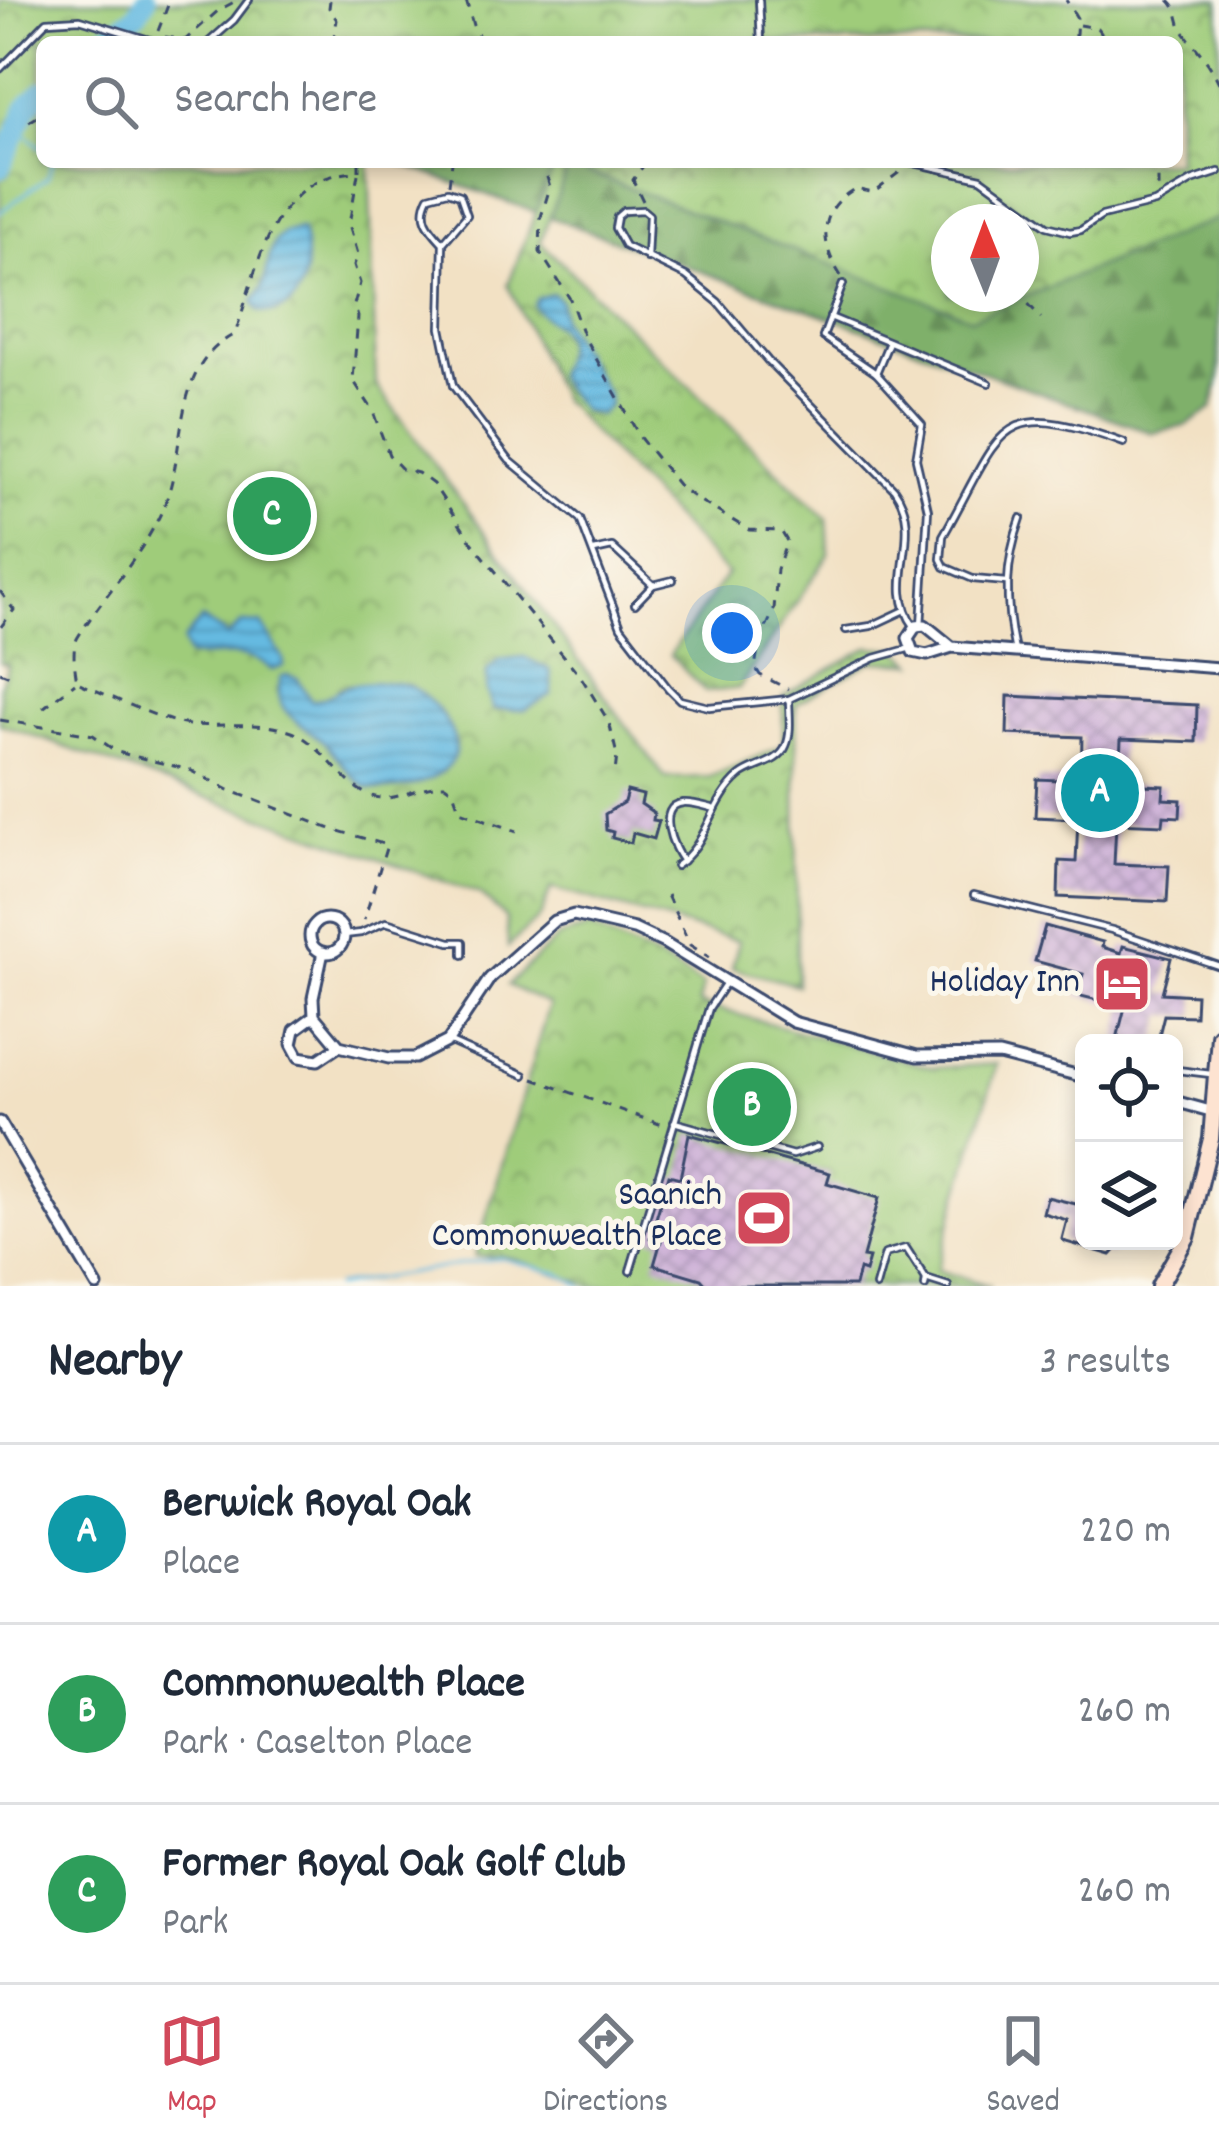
<!DOCTYPE html>
<html lang="en">
<head>
<meta charset="utf-8">
<style>
  body { margin:0; font-family:Dekko,sans-serif; background:#f2f2f3; color:#1f2937 }
  .controls { position:absolute; right:36px; bottom:36px; display:grid; overflow:hidden; border-radius:18px; box-shadow:0 6px 18px #0003 }
  .controls button { width:108px; height:108px; display:grid; place-items:center; padding:0; border:0; border-bottom:3px solid #e0e1e3; background:#fff; color:#1f2937; font:60px sans-serif }
  .compass { position:absolute; left:931px; top:204px; width:108px; height:108px; border-radius:50%; background:#fff; box-shadow:0 6px 18px #0003; rotate:359deg }
  .you { position:absolute; left:732px; top:633px; width:42px; height:42px; margin:-30px; border:9px solid #fff; border-radius:50%; background:#1a73e8; box-shadow:0 0 0 18px #1a73e833 }
  .badge { display:grid; place-items:center; width:78px; height:78px; border-radius:50%; background:#d1495b; color:#fff; font-size:39px; font-weight:700 }
  .pin { position:absolute; translate:-50% -50%; border:6px solid #fff; box-shadow:0 3px 12px #0006 }
  .list { margin:0; padding:0; list-style:none }
  h2 { display:flex; justify-content:space-between; align-items:center; height:156px; margin:0; padding:0 48px; font-size:51px }
  h2 small { font-size:39px; font-weight:400; color:#747a83 }
  .list li { display:grid; grid-template-columns:78px 1fr auto; gap:36px; align-items:center; box-sizing:border-box; height:180px; padding:0 48px; border-top:3px solid #e0e1e3 }
  .list b { display:block; font-size:45px; white-space:nowrap }
  .list p { margin:0; font-size:39px; white-space:nowrap; color:#747a83 }
  .list em { font-size:39px; font-style:normal; color:#747a83 }
  .icon { flex:none; width:66px; height:66px; fill:none; stroke:currentColor; stroke-width:2; stroke-linecap:round; stroke-linejoin:round }
  .map { position:relative; flex:none; width:1219px; height:1286px; overflow:hidden }
  .search { position:absolute; background:#fff; box-shadow:0 6px 18px #0003; left:36px; right:36px; top:36px; height:132px; display:flex; align-items:center; gap:30px; box-sizing:border-box; padding:0 42px; border-radius:18px; color:#747a83; font-size:45px }
  .sheet { height:696px; background:#fff }
  nav { display:flex; justify-content:space-around; align-items:center; box-sizing:border-box; height:168px; border-top:3px solid #e0e1e3; background:#fff; font-size:33px; color:#747a83 }
  nav a { display:grid; justify-items:center; gap:6px }
  nav .on { color:#d1495b }
  .map>svg:first-child { display:block }
</style>
</head>
<body>
<div class="map">
<svg width="1219" height="1286" viewBox="0 0 1219 1286">
  <defs>
    <pattern id="forest-firs" width="22" height="20" patternUnits="userSpaceOnUse" patternTransform="scale(3)"><rect width="22" height="20" fill="#7fb06a"/><path d="M5 1l3.5 6h-7zM16 11l3.5 6h-7z" fill="#67905a"/></pattern>
    <pattern id="park-crowns" width="20" height="18" patternUnits="userSpaceOnUse" patternTransform="scale(3)"><rect width="20" height="18" fill="#9fcc7a"/><path d="M2 6a3 3 0 1 1 6 0M12 15a3 3 0 1 1 6 0" fill="none" stroke="#81a667"/></pattern>
    <pattern id="water-rules" width="6" height="5" patternUnits="userSpaceOnUse" patternTransform="scale(3)"><rect width="6" height="5" fill="#65bae1"/><path d="M0 2.5h6" fill="none" stroke="#5298ba"/></pattern>
    <pattern id="building-cross-hatch" width="8" height="8" patternUnits="userSpaceOnUse" patternTransform="scale(3)"><rect width="8" height="8" fill="#ccafd7"/><path d="M0 0l8 8M0 8l8-8" fill="none" stroke="#a58fb2"/></pattern>
  </defs>
  <rect width="100%" height="100%" fill="#fbf7ec"/>
  <filter id="ink" filterUnits="userSpaceOnUse"><feTurbulence type="fractalNoise" baseFrequency=".00833" numOctaves="2"/><feDisplacementMap in="SourceGraphic" scale="24" xChannelSelector="R" yChannelSelector="G"/><feConvolveMatrix kernelMatrix="1 2 1 2 8 2 1 2 1" color-interpolation-filters="sRGB"/></filter>
  <filter id="wash" filterUnits="userSpaceOnUse"><feTurbulence type="fractalNoise" baseFrequency=".004" numOctaves="4" result="noise"/><feDisplacementMap in="SourceGraphic" scale="48" xChannelSelector="R" yChannelSelector="G"/><feGaussianBlur stdDeviation="2.7" result="paint"/><feColorMatrix in="noise" values="0 0 0 0 0 0 0 0 0 0 0 0 0 0 0 0 0 1.4 0 .05"/><feComposite in="paint" operator="in"/></filter>
  <g filter="url(#wash)">
    <rect width="100%" height="100%" fill="#f2e1c4"/>
    <path fill="url(#forest-firs)" stroke="#4d7064" stroke-width="3" fill-rule="evenodd" d="M 221,0 L 1219,0 L 1219,379 L 1212,409 L 1185,426 L 1153,433 L 396,162 L 1177,162 L 1177,42 L 202,42 ZM 949,222 L 1021,222 L 1021,294 L 949,294 Z"/>
    <g fill="url(#park-crowns)" stroke="#5d7e6c" stroke-width="3" fill-rule="evenodd">
      <path d="M 0,0 L 1219,0 L 1219,218 L 972,318 L 569,165 L 540,242 L 827,519 L 829,554 L 739,688 L 706,692 L 670,655 L 727,574 L 560,398 L 508,285 L 551,173 L 524,162 L 1177,162 L 1177,42 L 42,42 L 42,162 L 369,162 L 376,385 L 665,778 L 710,777 L 783,746 L 783,696 L 869,647 L 897,649 L 914,663 L 872,661 L 796,704 L 797,985 L 732,968 L 739,941 L 551,888 L 541,915 L 508,947 L 506,918 L 480,894 L 0,724 L 0,687 L 8,665 L 0,662 ZM 949,222 L 1021,222 L 1021,294 L 949,294 Z"/>
      <polygon points="589,928 660,960 703,985 699,1004 933,1068 997,1064 937,1270 991,1286 591,1286 508,1257 475,1256 549,1005 508,985 558,937"/>
    </g>
    <g fill="url(#water-rules)" stroke="#4074a0" stroke-width="3">
      <path d="M 301,229 C 313,262 304,322 258,311 L 253,301 C 278,277 256,232 301,229 Z"/>
      <path d="M 553,294 L 560,301 L 562,320 L 608,395 L 609,405 L 599,415 L 581,410 L 556,377 C 557,366 564,357 565,346 C 566,322 541,321 534,305 L 538,298 Z"/>
      <path d="M 202,619 L 228,636 L 242,623 L 261,624 L 283,658 L 284,666 L 272,670 C 244,646 219,659 188,656 L 183,641 Z"/>
      <polygon points="524,657 550,670 552,694 525,710 493,709 487,692 487,671 499,660"/>
      <path d="M 286,675 L 298,679 L 311,701 C 326,700 332,692 345,687 C 358,682 386,681 401,684 C 424,687 459,729 455,752 C 449,783 390,794 366,787 C 350,777 339,758 326,744 C 306,724 270,716 281,677 Z"/>
    </g>
    <g fill="none" stroke-linecap="round" stroke-linejoin="round">
      <g stroke="#65bae1" stroke-width="3">
        <polyline points="17,128 42,148"/>
        <polyline points="0,212 48,177 52,162"/>
        <polyline points="335,1286 500,1258 558,1273 582,1286"/>
      </g>
      <g stroke="#65bae1" stroke-width="21">
        <polyline points="98,42 136,15 146,0"/>
        <polyline points="0,168 28,105 42,91"/>
      </g>
    </g>
    <g id="blocks">
      <g fill="url(#building-cross-hatch)">
        <polygon points="1008,696 1197,705 1196,742 1121,739 1119,784 1164,786 1163,799 1181,800 1180,817 1164,816 1163,825 1116,823 1114,864 1169,866 1167,902 1058,897 1059,861 1076,862 1078,819 1035,817 1037,779 1081,781 1082,737 1007,734"/>
        <polygon points="627,791 643,795 641,804 654,813 653,820 659,821 654,839 633,833 631,843 612,838 613,832 606,830 605,814 624,802"/>
        <polygon points="1045,926 1103,942 1102,947 1121,953 1123,946 1171,958 1162,993 1196,995 1195,1016 1164,1015 1157,1043 1116,1043 1125,1007 1077,995 1083,974 1035,961"/>
        <polygon points="689,1134 830,1173 827,1183 879,1198 863,1257 869,1258 865,1272 859,1270 855,1286 707,1286 701,1279 654,1265 661,1241 650,1238 669,1175 680,1178"/>
        <polygon points="1047,1197 1084,1206 1084,1241 1124,1241 1111,1255 1066,1242 1062,1239 1067,1220 1043,1213"/>
      </g>
    </g>
  </g>
  <g filter="url(#ink)">
    <use href="#blocks" fill-opacity="0" stroke="#3b4a6d" stroke-width="3"/>
    <g fill="none" stroke-linecap="round" stroke-linejoin="round">
      <defs>
        <g id="lane">
          <polyline points="759,0 761,42"/>
          <polyline points="209,42 234,20 249,0"/>
          <polyline points="0,69 47,21 80,19 156,42"/>
          <polyline points="910,162 981,178 1047,226 1070,232 1081,230 1102,216 1155,203 1192,181 1219,172"/>
          <path d="M 443,243 C 429,228 418,217 429,196 L 448,191 L 460,195 L 467,215 L 443,243 L 441,328 L 453,386 L 509,460 L 580,519 L 621,627 L 668,688 L 680,700 L 709,707 L 789,699 L 875,658 L 911,648"/>
          <path d="M 647,258 L 649,215 L 643,210 L 624,211 L 617,217 L 615,228 L 625,246 L 686,276 L 718,302 L 768,361 L 894,489 C 927,535 882,582 914,626"/>
          <polyline points="843,284 823,337 876,373 922,424 916,459 928,510 921,626"/>
          <polyline points="830,317 989,383"/>
          <polyline points="876,373 889,342"/>
          <polyline points="594,551 612,547 653,585 673,580"/>
          <path d="M 1006,582 L 973,579 L 945,567 L 941,559 L 943,536 C 1003,431 994,395 1124,443"/>
          <polyline points="635,604 653,585"/>
          <polyline points="846,630 871,626 903,611"/>
          <path d="M 1015,652 C 1005,603 1004,565 1021,518"/>
          <path d="M 683,861 C 673,849 655,806 683,803 C 692,802 704,806 712,808"/>
          <path d="M 676,866 C 709,844 709,802 740,776 C 753,765 779,764 786,746 C 792,733 789,713 789,699"/>
          <polyline points="974,895 1112,930 1219,966"/>
          <polyline points="344,935 361,933 386,922 450,942 463,942 463,955"/>
          <polyline points="448,1041 524,1075"/>
          <polyline points="1177,1070 1211,1074"/>
          <polyline points="674,1122 793,1155 817,1147"/>
          <polyline points="630,1271 709,1008 727,981"/>
          <polyline points="926,1279 948,1286"/>
          <polyline points="876,1286 885,1254 906,1248 926,1279 925,1286"/>
        </g>
        <g id="street">
          <polyline points="952,647 925,625 916,626 908,638 913,652 927,655 952,647 1219,668"/>
          <circle cx="327" cy="936" r="17"/>
          <polyline points="323,952 313,998 314,1016 339,1046 389,1058 415,1058 448,1041 490,978 554,921 574,915 634,929 664,943 793,1022 917,1056 999,1055 1084,1077"/>
          <polyline points="314,1016 295,1030 292,1044 299,1057 318,1060 339,1046"/>
          <polyline points="1174,1101 1214,1112"/>
          <polyline points="0,1122 97,1286"/>
        </g>
        <polyline id="secondary" points="1159,1286 1187,1237 1211,1139 1219,1036"/>
      </defs>
      <use href="#lane" stroke="#3b4a6d" stroke-width="10"/>
      <use href="#street" stroke="#3b4a6d" stroke-width="15"/>
      <use href="#secondary" stroke="#3b4a6d" stroke-width="20"/>
      <g stroke="#3b4a6d" stroke-width="3" stroke-dasharray="9 9" stroke-linecap="butt">
        <polyline points="330,0 329,8 337,20 333,42"/>
        <polyline points="466,0 474,29 483,42"/>
        <path d="M 1169,0 C 1181,11 1176,23 1186,35 C 1199,52 1210,63 1219,83"/>
        <polyline points="1079,25 1097,28 1108,42"/>
        <polyline points="158,31 170,0"/>
        <polyline points="165,37 185,40 219,10 236,1"/>
        <polyline points="1057,42 1076,34 1077,18 1066,0"/>
        <polyline points="29,122 42,114"/>
        <path d="M 359,162 L 359,172 C 271,174 258,268 235,334 C 170,367 188,448 164,506 C 144,554 105,593 78,637 C 71,649 75,668 77,682 C 100,692 169,724 190,725 C 225,727 258,720 292,732 C 327,745 344,794 381,798 C 403,799 423,784 445,785 L 453,791 L 460,811 L 517,831"/>
        <polyline points="538,162 544,167 550,187 541,217 540,252 570,299 583,335 641,439 680,487 695,498 749,530 781,531 787,541 777,569 774,610 759,644 755,667 760,675 788,689"/>
        <polyline points="1153,162 1158,171 1158,189"/>
        <polyline points="358,174 349,224 358,254 354,265 360,283 354,305 358,317 353,380 372,409 389,455 402,469 418,473 433,484 471,541 581,677 609,722 617,755 615,773"/>
        <polyline points="449,184 452,162"/>
        <polyline points="643,201 633,180 646,162"/>
        <path d="M 841,276 C 820,244 817,210 856,188 L 873,192 L 905,168"/>
        <polyline points="1014,294 1023,298 1041,318"/>
        <polyline points="0,591 14,610 0,628"/>
        <polyline points="0,672 10,676"/>
        <polyline points="43,708 75,683"/>
        <polyline points="0,720 93,735 117,752 190,770 229,790 328,828 387,845 364,920"/>
        <polyline points="667,895 690,945 709,957"/>
        <polyline points="533,1079 665,1126"/>
      </g>
      <use href="#lane" stroke="#fff" stroke-width="4.5"/>
      <use href="#street" stroke="#fff" stroke-width="9"/>
      <use href="#secondary" stroke="#fde3d1" stroke-width="14"/>
    </g>
  </g>
  <defs>
    <symbol id="hotel-square" viewBox="-11 -11 22 22"><rect x="-9" y="-9" width="18" height="18" rx="4" fill="#d1495b" stroke="#fbf7ec"/><path d="M-6-4.5h1.5V1H6V5H4.5V3h-9V5H-6ZM-4 0a1.8 1.8 0 1 1 3.6 0ZM.5 0V-2.5h3Q6-2.5 6 0Z" fill="#fff"/></symbol>
    <symbol id="stadium-square" viewBox="-11 -11 22 22"><rect x="-9" y="-9" width="18" height="18" rx="4" fill="#d1495b" stroke="#fbf7ec"/><path d="M0-5a6.5 5 0 1 0 0 10a6.5 5 0 1 0 0-10ZM-3.5-1.8h7v3.6h-7Z" fill="#fff"/></symbol>
  </defs>
  <g fill-rule="evenodd">
    <use href="#hotel-square" x="1089" y="951" width="66" height="66"/>
    <use href="#stadium-square" x="731" y="1185" width="66" height="66"/>
  </g>
  <g text-anchor="middle" dominant-baseline="central" stroke-width="10" stroke-linejoin="round" paint-order="stroke">
    <g font-size="36" fill="#1b2f5e" stroke="#fbf7ec" text-anchor="end">
      <text x="1080" y="984">Holiday Inn</text>
      <text x="722" y="1197">Saanich<tspan x="722" dy="41">Commonwealth Place</tspan></text>
    </g>
  </g>
</svg>
<div class="controls">
<button><svg class="icon" aria-label="locate" viewBox="0 0 24 24"><circle cx="12" cy="12" r="6"/><path d="M12 2v4M12 18v4M2 12h4M18 12h4"/></svg></button>
<button><svg class="icon" aria-label="layers" viewBox="0 0 24 24"><path d="M12 4l9 5-9 5-9-5zM3 14l9 5 9-5"/></svg></button>
</div>
<svg class="compass" viewBox="-18 -18 36 36"><path d="M0-13l5 13h-10z" fill="#e53935"/><path d="M0 13l5-13h-10z" fill="#747a83"/></svg>
<div class="you"></div>
<div class="pin badge" style="left:1100px;top:793px;background:#0f9aa8">A</div>
<div class="pin badge" style="left:752px;top:1107px;background:#2e9e5b">B</div>
<div class="pin badge" style="left:272px;top:516px;background:#2e9e5b">C</div>
<div class="search"><svg class="icon" aria-label="search" viewBox="0 0 24 24"><circle cx="10" cy="10" r="6"/><path d="M15 15l6 6"/></svg>Search here</div>
</div>
<section class="sheet">
<h2>Nearby<small>3 results</small></h2>
<ul class="list">
<li><span class="badge" style="background:#0f9aa8">A</span><div><b>Berwick Royal Oak</b><p>Place</p></div><em>220 m</em></li>
<li><span class="badge" style="background:#2e9e5b">B</span><div><b>Commonwealth Place</b><p>Park · Caselton Place</p></div><em>260 m</em></li>
<li><span class="badge" style="background:#2e9e5b">C</span><div><b>Former Royal Oak Golf Club</b><p>Park</p></div><em>260 m</em></li>
</ul>
</section>
<nav>
<a class="on"><svg class="icon" aria-label="map" viewBox="0 0 24 24"><path d="M3 6l6-2 6 2 6-2v14l-6 2-6-2-6 2zM9 4v14M15 6v14"/></svg>Map</a>
<a><svg class="icon" aria-label="directions" viewBox="0 0 24 24"><path d="M12 3l9 9-9 9-9-9zM9 14v-3h6M13 9l2 2-2 2"/></svg>Directions</a>
<a><svg class="icon" aria-label="saved" viewBox="0 0 24 24"><path d="M7 4h10v16l-5-4-5 4z"/></svg>Saved</a>
</nav>
</body>
</html>
